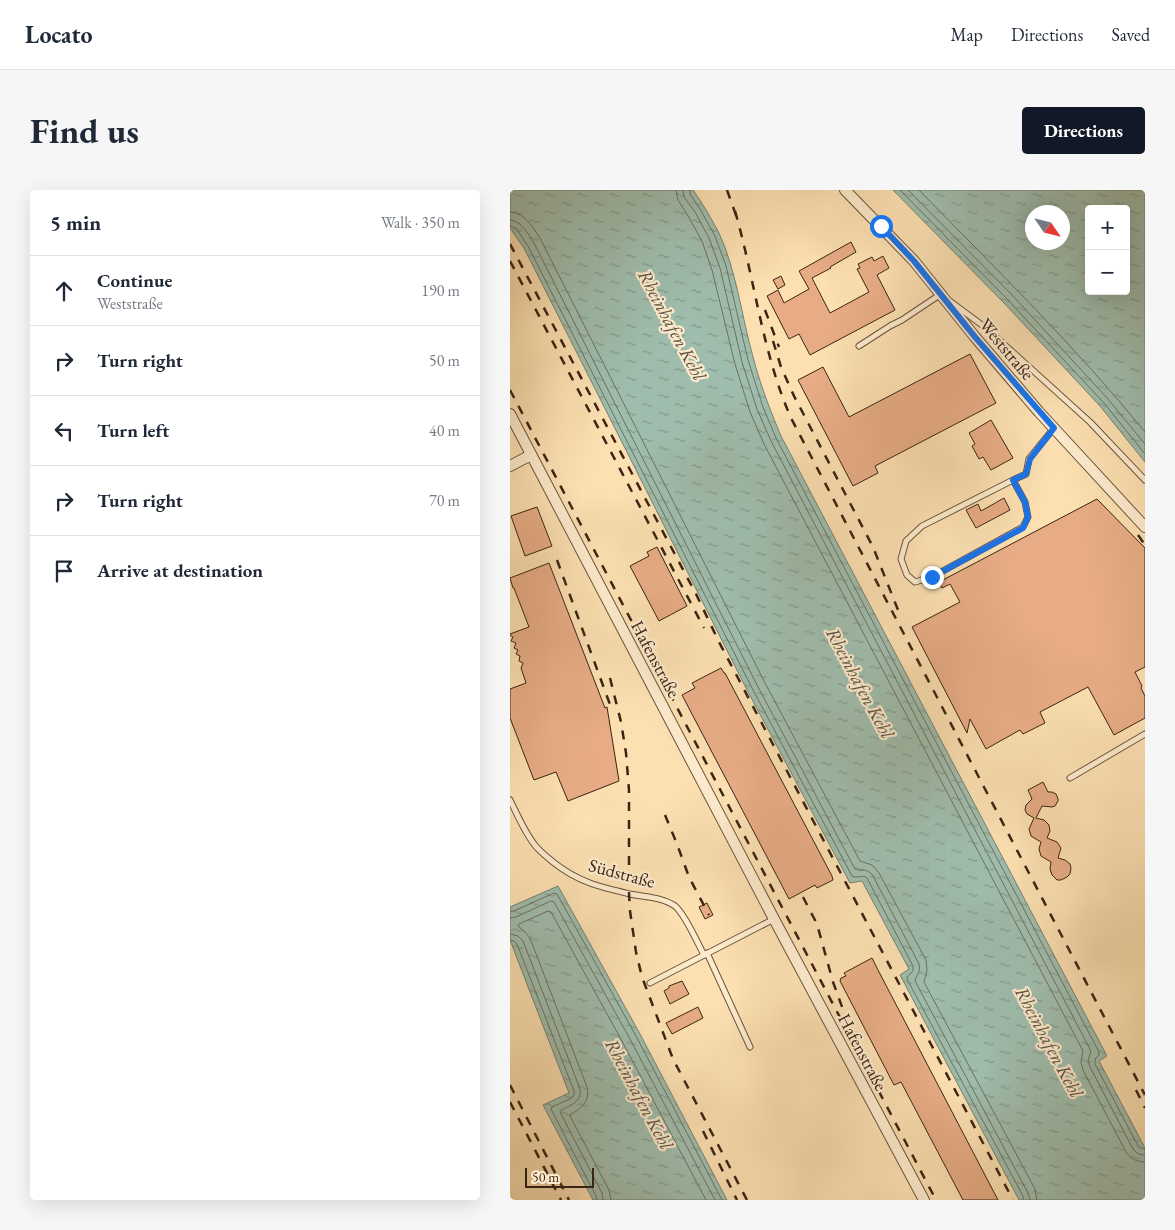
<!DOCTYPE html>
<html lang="en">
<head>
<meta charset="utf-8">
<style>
  body { margin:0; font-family:"EB Garamond",serif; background:#f6f6f7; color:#1f2937 }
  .controls { position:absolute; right:15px; top:15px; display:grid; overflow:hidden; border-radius:5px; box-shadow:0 5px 20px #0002 }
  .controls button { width:45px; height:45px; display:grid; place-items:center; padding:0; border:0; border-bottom:1px solid #e0e1e3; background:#fff; color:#1f2937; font:25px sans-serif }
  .compass { position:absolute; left:515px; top:15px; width:45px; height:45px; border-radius:50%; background:#fff; box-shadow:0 5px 20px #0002; rotate:125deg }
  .scale { position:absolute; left:15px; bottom:12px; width:69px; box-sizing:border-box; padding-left:5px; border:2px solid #3b2414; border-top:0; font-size:14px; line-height:18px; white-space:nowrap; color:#3b2414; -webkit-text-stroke:4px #fdebcd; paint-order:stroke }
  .stop { position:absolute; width:15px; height:15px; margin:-11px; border:4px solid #1a73e8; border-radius:50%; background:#fff }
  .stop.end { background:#1a73e8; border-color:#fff; box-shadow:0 1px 5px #0008 }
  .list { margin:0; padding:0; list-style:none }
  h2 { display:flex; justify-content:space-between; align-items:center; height:65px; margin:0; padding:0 20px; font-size:21px }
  h2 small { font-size:16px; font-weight:400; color:#747a83 }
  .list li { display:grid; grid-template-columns:32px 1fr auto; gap:15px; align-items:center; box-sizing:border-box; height:70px; padding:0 20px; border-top:1px solid #e0e1e3 }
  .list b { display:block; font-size:19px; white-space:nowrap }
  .list p { margin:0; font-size:16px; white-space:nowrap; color:#747a83 }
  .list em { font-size:16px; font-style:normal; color:#747a83 }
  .icon { flex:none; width:28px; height:28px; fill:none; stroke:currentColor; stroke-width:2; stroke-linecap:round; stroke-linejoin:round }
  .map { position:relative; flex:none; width:635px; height:1010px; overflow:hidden; border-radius:5px }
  header { display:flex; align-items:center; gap:30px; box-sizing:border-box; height:70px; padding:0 25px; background:#fff; border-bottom:1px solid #e0e1e3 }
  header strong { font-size:24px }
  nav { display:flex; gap:28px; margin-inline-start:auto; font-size:18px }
  .intro { display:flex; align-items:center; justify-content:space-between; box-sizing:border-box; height:120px; padding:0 30px }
  h1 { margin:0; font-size:35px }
  .button { padding:12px 22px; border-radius:5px; background:#111827; color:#fff; font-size:18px; font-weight:700 }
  main { display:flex; gap:30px; padding:0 30px }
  aside { flex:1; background:#fff; border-radius:5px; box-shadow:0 5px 20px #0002 }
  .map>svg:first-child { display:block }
</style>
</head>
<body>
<header>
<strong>Locato</strong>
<nav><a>Map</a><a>Directions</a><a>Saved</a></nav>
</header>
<div class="intro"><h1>Find us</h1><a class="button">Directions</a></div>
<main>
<aside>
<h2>5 min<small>Walk · 350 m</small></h2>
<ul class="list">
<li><svg class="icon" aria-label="ahead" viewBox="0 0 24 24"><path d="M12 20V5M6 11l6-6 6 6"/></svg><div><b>Continue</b><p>Weststraße</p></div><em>190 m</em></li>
<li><svg class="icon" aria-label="right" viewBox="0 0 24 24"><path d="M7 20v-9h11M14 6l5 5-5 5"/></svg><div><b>Turn right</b></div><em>50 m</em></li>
<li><svg class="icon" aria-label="left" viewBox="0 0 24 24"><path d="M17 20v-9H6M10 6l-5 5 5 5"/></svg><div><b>Turn left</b></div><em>40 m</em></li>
<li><svg class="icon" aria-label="right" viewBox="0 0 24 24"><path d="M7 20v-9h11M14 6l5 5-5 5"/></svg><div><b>Turn right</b></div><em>70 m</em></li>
<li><svg class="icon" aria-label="arrive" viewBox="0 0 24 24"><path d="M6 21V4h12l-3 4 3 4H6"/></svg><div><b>Arrive at destination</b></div></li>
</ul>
</aside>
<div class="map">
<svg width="635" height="1010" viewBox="0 0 635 1010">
  <defs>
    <pattern id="water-ripples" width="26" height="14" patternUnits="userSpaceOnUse" patternTransform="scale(1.25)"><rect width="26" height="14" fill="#9fbdad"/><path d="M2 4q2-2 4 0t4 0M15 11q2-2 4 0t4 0" fill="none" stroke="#83998c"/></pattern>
  </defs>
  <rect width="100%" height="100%" fill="#fce0b2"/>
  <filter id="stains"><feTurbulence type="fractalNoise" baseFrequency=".004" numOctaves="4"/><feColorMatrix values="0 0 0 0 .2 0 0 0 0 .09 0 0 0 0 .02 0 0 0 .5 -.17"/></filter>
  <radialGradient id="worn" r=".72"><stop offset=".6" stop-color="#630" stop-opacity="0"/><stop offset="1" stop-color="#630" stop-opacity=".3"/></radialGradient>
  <g fill="url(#water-ripples)" stroke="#778070" fill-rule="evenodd">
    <path d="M 0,0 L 183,0 C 193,14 201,28 209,43 C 226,79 232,128 243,167 C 250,194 260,220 271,246 L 597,866 L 589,871 L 635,958 L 635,1010 L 509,1010 L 390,785 L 399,779 L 352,691 L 340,693 L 237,500 L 14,58 L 0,38 Z"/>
    <path d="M 383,0 L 635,0 L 635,272 L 590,216 L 494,113 ZM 579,19 L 616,19 L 616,101 L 579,101 ZM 522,22 L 552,22 L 552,52 L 522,52 Z"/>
    <polygon points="48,696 130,844 217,1010 83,1010 33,915 59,903 0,750 0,717"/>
  </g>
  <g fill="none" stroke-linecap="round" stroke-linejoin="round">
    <g stroke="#6d7060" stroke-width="1">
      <path d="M 166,0 L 168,10 L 178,26 L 192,51 L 202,80 L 225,174 L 240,222 L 254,254 L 573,861 L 571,872 L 573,880 L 616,962 C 621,969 627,972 635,972"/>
      <polyline points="173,0 174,7 185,22 199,48 210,78 232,172 247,219 261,251 581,861 578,871 580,877 623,959 628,964 635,965"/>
      <polyline points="180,0 180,4 190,19 205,46 216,76 238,170 253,217 266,248 589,862 589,865 585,869 585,874 628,956 631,958 635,959"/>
      <polyline points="390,0 498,110 594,213 635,264"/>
      <polyline points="398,0 503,106 598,209 635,254"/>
      <path d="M 409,0 C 486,79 565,156 635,242"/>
      <path d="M 0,22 C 16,23 22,37 30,48 L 254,491 L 350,671 L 362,675 L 369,683 L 416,770 L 417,780 L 414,792 L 525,999 L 527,1010"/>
      <path d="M 0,30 C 12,31 18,44 24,53 L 247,495 L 345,679 C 352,682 357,677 363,686 L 409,774 C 411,783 406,785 405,791 L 518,1003 L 520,1010"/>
      <path d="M 0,36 L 6,38 L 18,56 L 242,498 L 342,686 C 347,689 352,684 357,688 L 403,776 L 403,781 L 398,786 L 397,789 L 513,1006 L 513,1010"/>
      <polyline points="0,721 4,721 44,703 47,704 126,846 212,1010"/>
      <polyline points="0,728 6,727 41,711 44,712 120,849 205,1010"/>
      <path d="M 0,744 L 8,746 L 13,751 L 70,899 C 72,912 61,915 51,920 L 50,922 L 92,1003 L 93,1010"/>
      <polyline points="0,750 4,751 7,754 64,901 64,905 62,908 42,917 41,919 86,1006 87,1010"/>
      <path d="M 101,1010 L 99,1000 L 60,926 L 61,924 C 73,918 80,910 77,897 L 20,748 L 15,742 L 8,736 L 9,734 L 38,721 L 41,722 L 113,853 L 196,1010"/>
    </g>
  </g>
  <g fill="#e7ac85" stroke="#3b2414">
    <polygon points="341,52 346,62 320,77 321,78 302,88 320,123 359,102 347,79 350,78 348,74 362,67 364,71 373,66 379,78 367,85 385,120 300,165 289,144 279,149 257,106 268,100 274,113 299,99 289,81"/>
    <polygon points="271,86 275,95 268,99 263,90"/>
    <polygon points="460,164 486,213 365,276 368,283 343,296 288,190 313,177 339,227"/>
    <polygon points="481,230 503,268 481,280 473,267 469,269 462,256 465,254 459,243"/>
    <polygon points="494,308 500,320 466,338 456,320 468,314 471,321"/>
    <polygon points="587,309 635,358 635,477 625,482 632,496 631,498 635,506 635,528 604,545 578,497 530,522 535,533 513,544 510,540 476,559 460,529 457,543 402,437 450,412 440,394 432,398 429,392"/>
    <polygon points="27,317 42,356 15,366 1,326"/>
    <polygon points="147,357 177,416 149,431 120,376 139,366 137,362"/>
    <polygon points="39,373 95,518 97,517 109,591 58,611 46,582 24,590 0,528 0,499 16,493 11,478 13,473 9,471 10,466 6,464 8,460 4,458 6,453 1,451 3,447 0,445 0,444 19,437 4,398 3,398 0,388"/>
    <polygon points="211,478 214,483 215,483 322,686 323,690 307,698 305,695 279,709 172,505 185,498 182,493"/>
    <polygon points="533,592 538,602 542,602 546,604 548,609 548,611 545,616 542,617 532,616 526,628 534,630 539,635 540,641 537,648 547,652 551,658 548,668 555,670 560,674 561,678 560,684 557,687 551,690 547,690 542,685 540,679 541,672 531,666 529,659 531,652 521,646 519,639 524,628 517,624 515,620 516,615 522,609 518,600"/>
    <polygon points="197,713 203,725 195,729 189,717"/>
    <polygon points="362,768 368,780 488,1010 453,1010 391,892 384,895 330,791 331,788 336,786 334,783"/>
    <polygon points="172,791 179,804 160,814 154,801 159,798 159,796"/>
    <polygon points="188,817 193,828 162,844 156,833"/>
  </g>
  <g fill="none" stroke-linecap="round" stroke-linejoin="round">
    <defs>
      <g id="lane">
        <polyline points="441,112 476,138 580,232 635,290"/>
        <polyline points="349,156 380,136 392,130 431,104"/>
        <polyline points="503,290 515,312 518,327 513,337 422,387 405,392 397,385 391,369 396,351 412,336 503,290 516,284 519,269 544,238"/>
        <polyline points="560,588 635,544"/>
        <path d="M 0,610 C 7,624 14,641 24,654 C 29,661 36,666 43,672 C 68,692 90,697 120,704 C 135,707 152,707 165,716 C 175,724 187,752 194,765"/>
        <polyline points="197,763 240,857"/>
        <polyline points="140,793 264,729"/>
      </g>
      <g id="street">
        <polyline points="335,0 404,71 465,147 529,222 635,337"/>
        <polyline points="0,224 264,729 414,1010"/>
        <polyline points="0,276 21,265"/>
      </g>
    </defs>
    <use href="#lane" stroke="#6b533c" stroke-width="7"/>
    <use href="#street" stroke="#6b533c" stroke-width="12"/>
    <use href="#lane" stroke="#fdebcd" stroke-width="5"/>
    <use href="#street" stroke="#fdebcd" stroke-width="10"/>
    <g stroke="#3b2414" stroke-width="2.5" stroke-dasharray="9 9" stroke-linecap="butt">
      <polyline points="217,0 227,28"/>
      <path d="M 225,21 C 245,90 252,162 281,228 L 635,905"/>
      <polyline points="0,54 186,404 209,452 503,1010"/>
      <polyline points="0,71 194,438"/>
      <polyline points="255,120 269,157"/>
      <polyline points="263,151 271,177 284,206 363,357 390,425"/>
      <polyline points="0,200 426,1010"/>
      <polyline points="628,345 635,355"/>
      <polyline points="47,370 102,520"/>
      <polyline points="100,488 111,532 116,563 119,600 119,703 120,721 126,762 132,787 163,869 237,1010"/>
      <polyline points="155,625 167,654 179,687 199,725"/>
      <polyline points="293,707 307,734 323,792 335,825"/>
      <polyline points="0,895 59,1010"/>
      <polyline points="626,900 635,918"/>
      <polyline points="0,912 51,1010"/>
      <polyline points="193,941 227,1010"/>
    </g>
  </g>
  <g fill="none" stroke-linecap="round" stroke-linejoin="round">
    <polyline stroke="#1a73e8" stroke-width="6" points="371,36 404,71 465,147 544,238 520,269 516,284 503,290 515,312 518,327 513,338 422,387"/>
  </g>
  <g text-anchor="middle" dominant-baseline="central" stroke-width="4.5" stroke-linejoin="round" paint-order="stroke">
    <g font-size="18" fill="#3b2414" stroke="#fdebcd">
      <text transform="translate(497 159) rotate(50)">Weststraße</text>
      <text transform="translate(146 469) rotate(62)">Hafenstraße</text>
      <text transform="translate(112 683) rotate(15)">Südstraße</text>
      <text transform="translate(353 862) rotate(62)">Hafenstraße</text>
    </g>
    <g font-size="19" font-style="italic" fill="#595242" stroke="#fdebcd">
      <text transform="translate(162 135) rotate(62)">Rheinhafen Kehl</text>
      <text transform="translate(350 493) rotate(62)">Rheinhafen Kehl</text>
      <text transform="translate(539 852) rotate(62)">Rheinhafen Kehl</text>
      <text transform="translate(129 904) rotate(62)">Rheinhafen Kehl</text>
    </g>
  </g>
  <rect width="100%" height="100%" filter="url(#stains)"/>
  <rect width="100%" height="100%" fill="url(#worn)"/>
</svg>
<div class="controls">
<button>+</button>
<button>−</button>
</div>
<svg class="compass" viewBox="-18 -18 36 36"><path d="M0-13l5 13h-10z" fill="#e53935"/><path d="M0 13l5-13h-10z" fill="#747a83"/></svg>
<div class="scale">50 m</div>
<div class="stop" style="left:371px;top:36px"></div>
<div class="stop end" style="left:422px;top:387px"></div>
</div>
</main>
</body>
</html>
